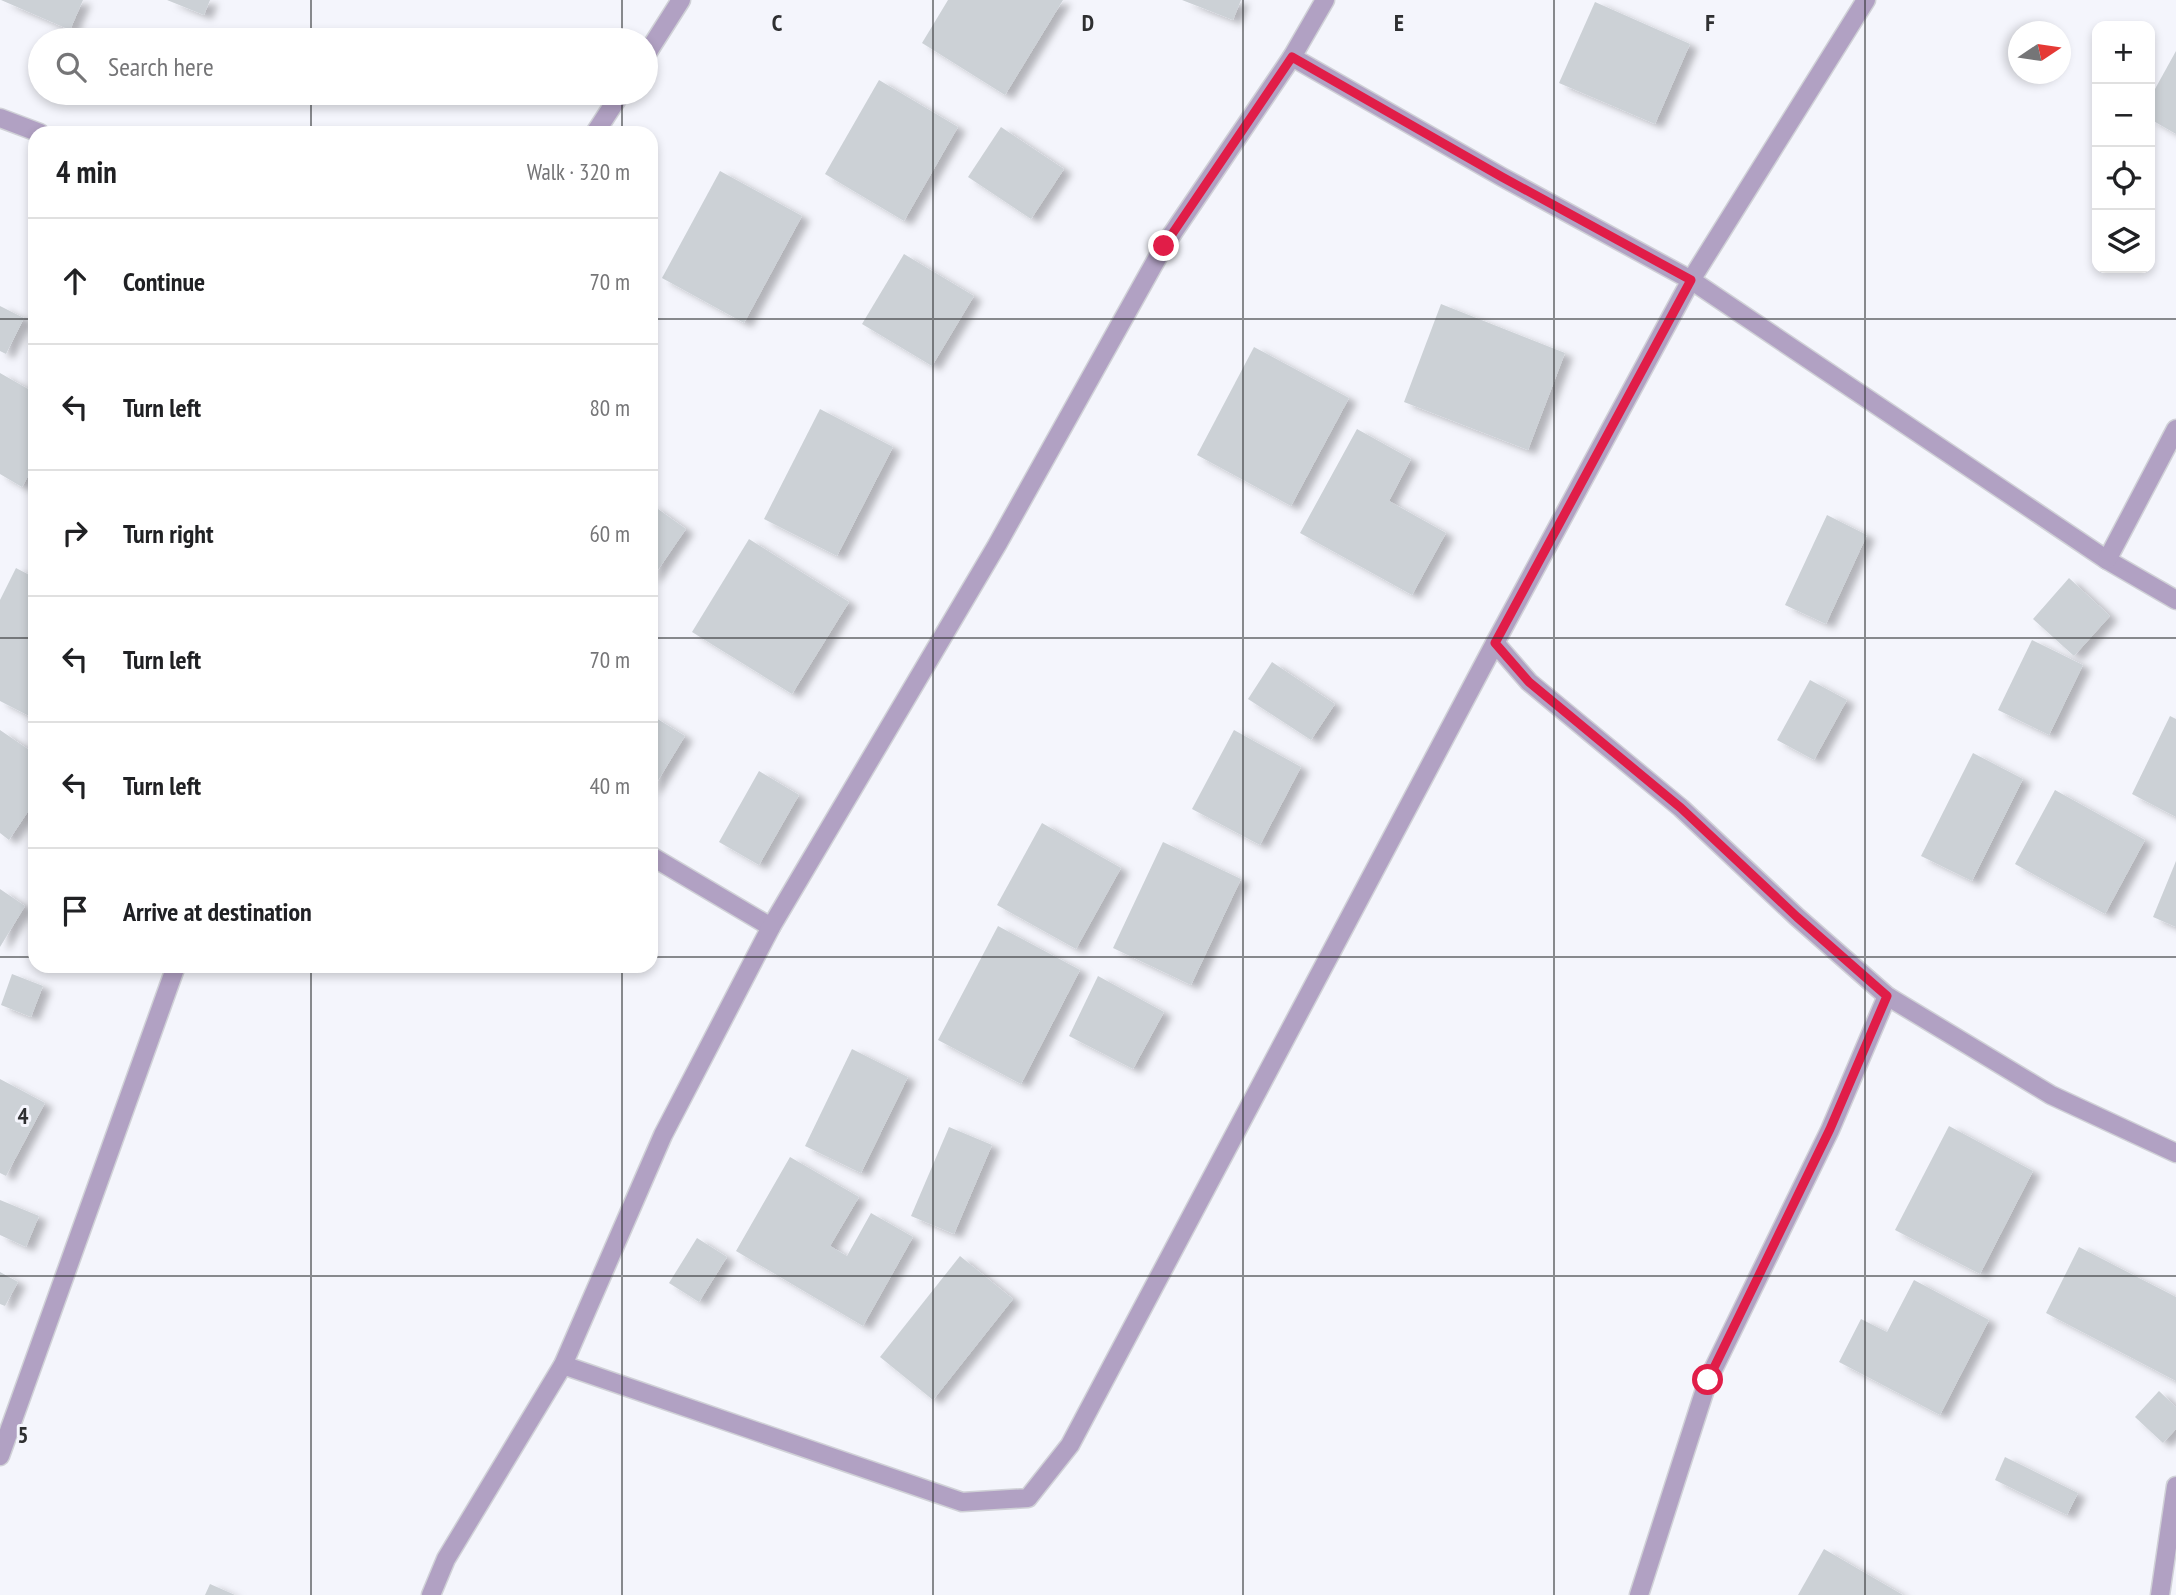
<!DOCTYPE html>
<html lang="en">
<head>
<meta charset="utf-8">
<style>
  body { margin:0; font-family:"PT Sans Narrow",sans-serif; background:#f6f6f6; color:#202124 }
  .controls { position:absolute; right:21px; top:21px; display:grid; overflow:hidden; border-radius:14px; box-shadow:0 4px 10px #0003 }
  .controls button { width:63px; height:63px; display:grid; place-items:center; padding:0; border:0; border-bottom:2px solid #e0e0e0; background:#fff; color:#202124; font:35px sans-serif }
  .compass { position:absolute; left:2008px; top:21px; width:63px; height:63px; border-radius:50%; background:#fff; box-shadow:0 4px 10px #0003; rotate:77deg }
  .stop { position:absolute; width:21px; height:21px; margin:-16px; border:5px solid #e11d48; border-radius:50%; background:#fff }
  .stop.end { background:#e11d48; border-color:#fff; box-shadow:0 2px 7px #0008 }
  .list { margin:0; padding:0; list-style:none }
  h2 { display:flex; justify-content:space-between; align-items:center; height:91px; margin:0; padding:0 28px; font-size:30px }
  h2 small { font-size:23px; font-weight:400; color:#757577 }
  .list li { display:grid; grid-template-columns:46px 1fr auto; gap:21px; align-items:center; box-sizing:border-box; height:126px; padding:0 28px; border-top:2px solid #e0e0e0 }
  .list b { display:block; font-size:26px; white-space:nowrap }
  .list em { font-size:23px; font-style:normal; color:#757577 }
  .icon { flex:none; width:38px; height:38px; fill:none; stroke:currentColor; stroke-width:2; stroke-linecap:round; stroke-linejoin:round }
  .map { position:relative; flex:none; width:2176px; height:1595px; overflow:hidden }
  .search { position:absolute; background:#fff; box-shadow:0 4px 10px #0003; left:28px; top:28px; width:630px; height:77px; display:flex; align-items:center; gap:18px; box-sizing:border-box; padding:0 24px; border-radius:38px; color:#757577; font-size:26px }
  .panel { position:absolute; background:#fff; box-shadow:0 4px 10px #0003; left:28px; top:126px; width:630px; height:847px; border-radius:21px }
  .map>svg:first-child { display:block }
</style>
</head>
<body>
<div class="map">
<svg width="2176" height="1595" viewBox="0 0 2176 1595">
  <defs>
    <filter id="shadow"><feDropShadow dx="8" dy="4.5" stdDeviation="3.5" flood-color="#0004"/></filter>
  </defs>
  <rect width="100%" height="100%" fill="#f4f5fc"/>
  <g fill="#ccd1d6" filter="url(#shadow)">
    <polygon points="1,0 83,0 70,30"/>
    <polygon points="167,0 210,0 204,15"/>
    <polygon points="948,0 1063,0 1005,95 922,43"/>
    <polygon points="1182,0 1241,0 1233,20"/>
    <polygon points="1595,2 1690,44 1655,124 1559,83"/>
    <polygon points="2176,51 2176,134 2150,119 2150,98"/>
    <polygon points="879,80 958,127 904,221 825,174"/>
    <polygon points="1001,127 1064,169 1031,219 968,177"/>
    <polygon points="720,171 802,216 744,323 662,278"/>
    <polygon points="904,254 974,296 932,366 862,324"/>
    <polygon points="1441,304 1565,353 1528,450 1404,402"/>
    <polygon points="0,306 24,318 6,354 0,351"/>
    <polygon points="1254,347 1349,398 1291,506 1197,455"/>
    <polygon points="0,373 35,393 35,464 22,487 0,474"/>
    <polygon points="820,409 893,447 837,556 764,519"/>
    <polygon points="1357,429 1411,459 1389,501 1446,533 1412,595 1300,533"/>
    <polygon points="651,504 686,529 651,580"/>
    <polygon points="1827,515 1867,535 1826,624 1785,605"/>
    <polygon points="749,539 849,602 792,694 692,632"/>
    <polygon points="16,568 35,578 35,719 0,701 0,600"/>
    <polygon points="2069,578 2110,616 2074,656 2033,619"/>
    <polygon points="2032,640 2083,665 2049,735 1998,710"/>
    <polygon points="1272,662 1335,704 1311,740 1248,699"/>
    <polygon points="1810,680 1847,700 1814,760 1777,740"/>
    <polygon points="651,715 685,736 651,792"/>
    <polygon points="2170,716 2176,719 2176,817 2132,794"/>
    <polygon points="0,730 35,754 35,801 9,840 0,833"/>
    <polygon points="1234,730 1301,767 1260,845 1192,809"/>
    <polygon points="1973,753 2023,779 1972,881 1921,856"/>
    <polygon points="759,771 799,795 759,865 719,842"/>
    <polygon points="2055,790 2145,840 2105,914 2015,864"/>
    <polygon points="1042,823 1121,868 1076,949 997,905"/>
    <polygon points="1163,842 1241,879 1191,985 1113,948"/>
    <polygon points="2176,861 2176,927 2153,917"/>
    <polygon points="0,889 25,906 0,947"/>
    <polygon points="998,926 1080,970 1021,1084 938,1040"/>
    <polygon points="12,974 43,986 31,1017 1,1005"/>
    <polygon points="1098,976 1164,1012 1133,1069 1069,1036"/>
    <polygon points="852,1049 908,1077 861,1173 805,1146"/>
    <polygon points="0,1079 45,1103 6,1176 0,1173"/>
    <polygon points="1949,1126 2033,1171 1980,1274 1895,1230"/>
    <polygon points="949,1127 992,1145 954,1234 911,1216"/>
    <polygon points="790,1157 859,1197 830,1246 847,1256 871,1213 913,1237 863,1326 736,1251"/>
    <polygon points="0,1200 39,1216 26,1247 0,1235"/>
    <polygon points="697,1238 727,1257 699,1302 669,1283"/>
    <polygon points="2079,1247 2176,1297 2176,1381 2046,1313"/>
    <polygon points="960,1256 1013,1299 933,1400 880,1357"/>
    <polygon points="0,1272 18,1282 5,1306 0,1304"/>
    <polygon points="1914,1280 1989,1320 1940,1415 1839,1362 1861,1319 1887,1332"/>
    <polygon points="2159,1391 2176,1407 2176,1429 2163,1443 2135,1417"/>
    <polygon points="2005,1457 2078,1493 2067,1515 1995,1480"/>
    <polygon points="1824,1549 1903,1595 1798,1595"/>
    <polygon points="210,1584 235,1595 205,1595"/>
  </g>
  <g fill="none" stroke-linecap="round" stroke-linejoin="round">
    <defs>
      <g id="minor">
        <polyline points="1866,0 1691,280 1495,643 1529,682 1681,808 1797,917 1887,996 2051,1095 2176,1153"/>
        <polyline points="646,55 681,0"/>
        <polyline points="1292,57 1502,177 1691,280 2107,560 2176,600"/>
        <polyline points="0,118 40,133"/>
        <polyline points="595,133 621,93"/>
        <polyline points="2107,560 2176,429"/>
        <polyline points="651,856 771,927"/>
        <polyline points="563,1365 962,1502 1028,1498 1070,1445 1495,643"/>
        <polyline points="0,1456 176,966"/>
        <polyline points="431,1595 446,1559 563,1365 663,1135 771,927 997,545 1164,246 1292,57 1325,0"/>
        <polyline points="1639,1595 1708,1380 1830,1130 1887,996"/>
        <polyline points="2160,1595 2176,1486"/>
      </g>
    </defs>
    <use href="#minor" stroke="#d0d1d7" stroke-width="21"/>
    <use href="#minor" stroke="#b1a1c3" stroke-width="18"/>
  </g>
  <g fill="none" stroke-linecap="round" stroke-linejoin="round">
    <polyline stroke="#e11d48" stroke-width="9" points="1164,246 1292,57 1502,177 1691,280 1495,643 1529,682 1681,808 1797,917 1887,996 1830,1129 1708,1380"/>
  </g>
  <path fill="none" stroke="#2e2f31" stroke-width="2" stroke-opacity="0.55" d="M 311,0 L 311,40M 622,0 L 622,40M 933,0 L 933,1595M 1243,0 L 1243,1595M 1554,0 L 1554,1595M 1865,0 L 1865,1595M 311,93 L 311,133M 622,93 L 622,133M 0,319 L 35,319M 651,319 L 2176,319M 0,638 L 35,638M 651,638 L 2176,638M 0,957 L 35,957M 651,957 L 2176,957M 311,966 L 311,1595M 622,966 L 622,1595M 0,1276 L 2176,1276"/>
  <g font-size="23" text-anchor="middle" font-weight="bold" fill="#2e2f31" stroke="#f4f5fc" stroke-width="6" stroke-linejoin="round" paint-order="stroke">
    <text x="777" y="31">C</text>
    <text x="1088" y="31">D</text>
    <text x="1399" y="31">E</text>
    <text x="1710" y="31">F</text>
    <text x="23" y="1124">4</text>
    <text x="23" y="1443">5</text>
  </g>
</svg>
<div class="controls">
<button>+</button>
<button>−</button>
<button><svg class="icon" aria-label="locate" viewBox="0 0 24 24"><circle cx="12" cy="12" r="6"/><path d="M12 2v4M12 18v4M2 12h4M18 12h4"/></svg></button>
<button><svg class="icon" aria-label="layers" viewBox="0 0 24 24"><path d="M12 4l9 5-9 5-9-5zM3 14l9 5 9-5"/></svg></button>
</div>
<svg class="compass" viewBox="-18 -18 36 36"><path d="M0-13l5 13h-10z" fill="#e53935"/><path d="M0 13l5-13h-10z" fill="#757577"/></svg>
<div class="stop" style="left:1708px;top:1380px"></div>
<div class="stop end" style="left:1164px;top:246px"></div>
<div class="search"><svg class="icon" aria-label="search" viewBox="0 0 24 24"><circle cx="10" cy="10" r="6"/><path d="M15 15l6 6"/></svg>Search here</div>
<section class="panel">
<h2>4 min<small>Walk · 320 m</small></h2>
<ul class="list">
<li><svg class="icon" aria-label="ahead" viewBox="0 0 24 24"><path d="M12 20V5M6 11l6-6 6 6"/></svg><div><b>Continue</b></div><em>70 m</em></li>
<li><svg class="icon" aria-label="left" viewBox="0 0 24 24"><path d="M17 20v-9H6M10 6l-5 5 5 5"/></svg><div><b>Turn left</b></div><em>80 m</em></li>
<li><svg class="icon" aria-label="right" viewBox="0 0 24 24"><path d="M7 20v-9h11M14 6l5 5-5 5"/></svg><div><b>Turn right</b></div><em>60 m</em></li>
<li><svg class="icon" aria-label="left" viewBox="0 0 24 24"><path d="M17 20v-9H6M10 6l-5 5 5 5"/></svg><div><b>Turn left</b></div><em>70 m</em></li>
<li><svg class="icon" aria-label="left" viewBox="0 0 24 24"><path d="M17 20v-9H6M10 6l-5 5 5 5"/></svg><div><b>Turn left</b></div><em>40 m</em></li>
<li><svg class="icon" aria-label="arrive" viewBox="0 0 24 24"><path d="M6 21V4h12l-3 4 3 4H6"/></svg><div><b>Arrive at destination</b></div></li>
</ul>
</section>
</div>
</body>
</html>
